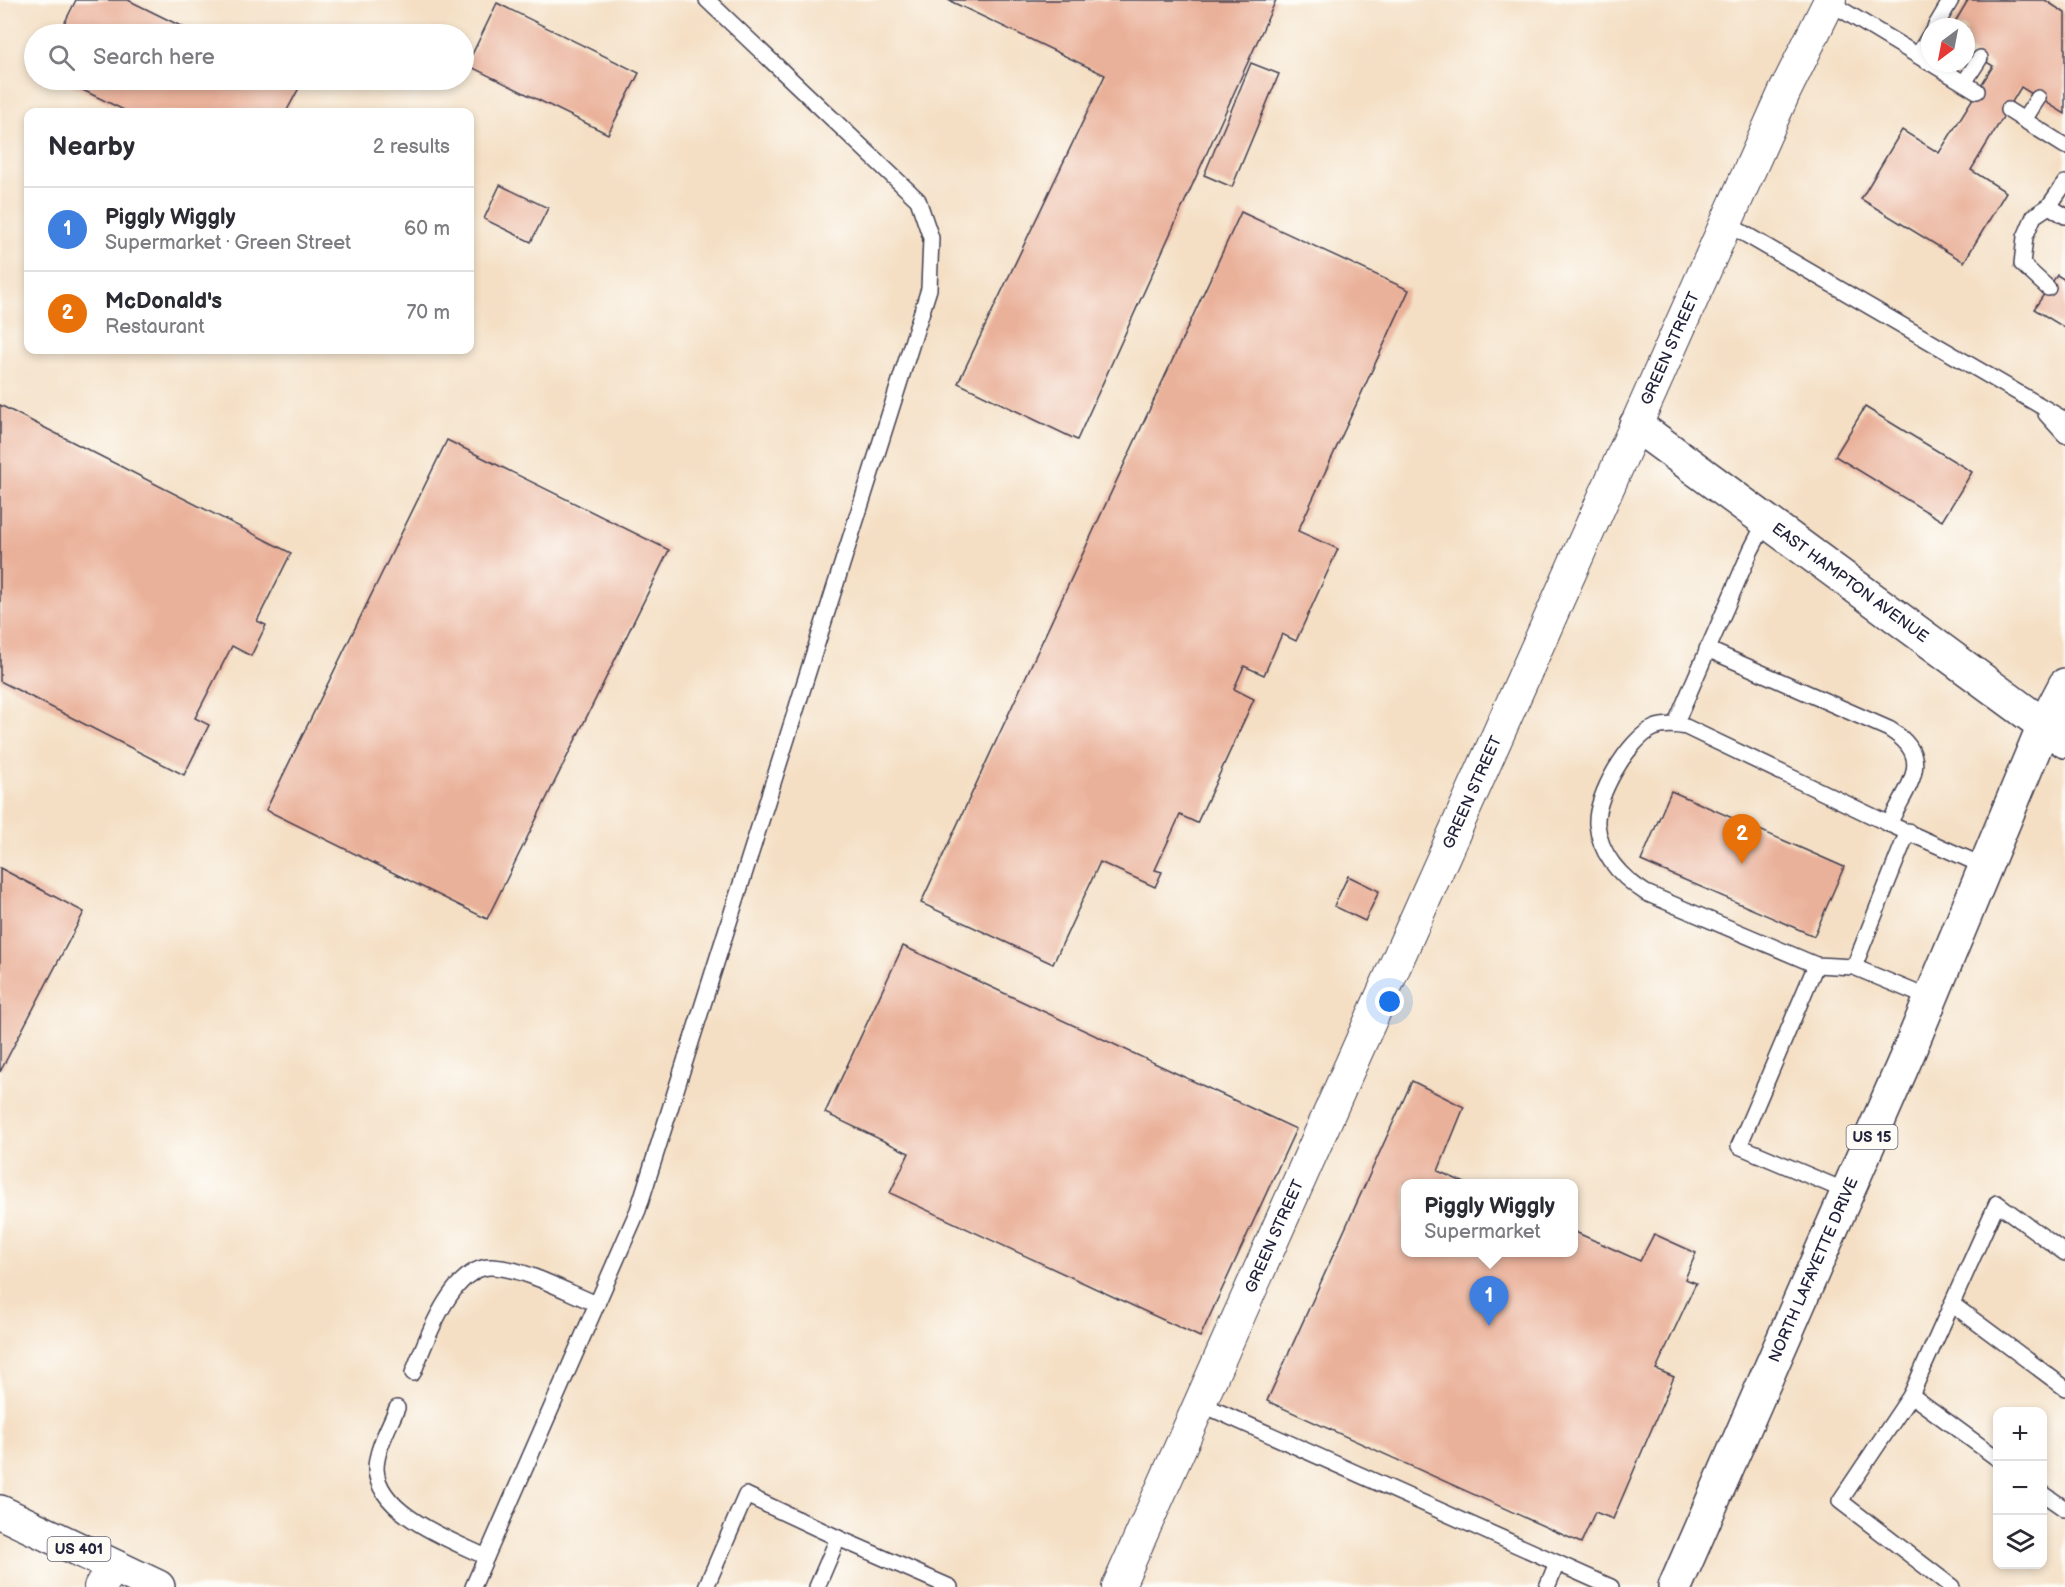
<!DOCTYPE html>
<html lang="en">
<head>
<meta charset="utf-8">
<style>
  body { margin:0; font-family:"Balsamiq Sans",sans-serif; background:#f2f2f3; color:#2b2b33 }
  .controls { position:absolute; right:18px; bottom:18px; display:grid; overflow:hidden; border-radius:12px; box-shadow:0 3px 9px #0003 }
  .controls button { width:54px; height:54px; display:grid; place-items:center; padding:0; border:0; border-bottom:2px solid #e1e1e2; background:#fff; color:#2b2b33; font:30px sans-serif }
  .compass { position:absolute; left:1921px; top:18px; width:54px; height:54px; border-radius:50%; background:#fff; box-shadow:0 3px 9px #0003; rotate:212deg }
  .you { position:absolute; left:1390px; top:1002px; width:21px; height:21px; margin:-15px; border:4px solid #fff; border-radius:50%; background:#1a73e8; box-shadow:0 0 0 9px #1a73e833 }
  .badge { display:grid; place-items:center; width:39px; height:39px; border-radius:50%; background:#d1495b; color:#fff; font-size:20px; font-weight:700 }
  .pin { position:absolute; translate:-50% -50px; filter:drop-shadow(0 2px 3px #0008) }
  .pin::after { content:''; position:absolute; top:32px; width:21px; height:18px; background:inherit; clip-path:polygon(0 0,100% 0,50% 100%) }
  .popup { position:absolute; left:1401px; top:1179px; width:177px; height:78px; box-sizing:border-box; display:grid; place-content:center; border-radius:12px; background:#fff; filter:drop-shadow(0 2px 4px #0005); font-size:20px; white-space:nowrap; color:#7c7c81 }
  .popup b { font-size:22px; color:#2b2b33 }
  .popup::after { content:''; position:absolute; left:50%; top:100%; margin-left:-12px; border:12px solid transparent; border-top-color:#fff }
  .list { margin:0; padding:0; list-style:none }
  h2 { display:flex; justify-content:space-between; align-items:center; height:78px; margin:0; padding:0 24px; font-size:26px }
  h2 small { font-size:20px; font-weight:400; color:#7c7c81 }
  .list li { display:grid; grid-template-columns:39px 1fr auto; gap:18px; align-items:center; box-sizing:border-box; height:84px; padding:0 24px; border-top:2px solid #e1e1e2 }
  .list b { display:block; font-size:22px; white-space:nowrap }
  .list p { margin:0; font-size:20px; white-space:nowrap; color:#7c7c81 }
  .list em { font-size:20px; font-style:normal; color:#7c7c81 }
  .icon { flex:none; width:33px; height:33px; fill:none; stroke:currentColor; stroke-width:2; stroke-linecap:round; stroke-linejoin:round }
  .map { position:relative; flex:none; width:2065px; height:1587px; overflow:hidden }
  .search { position:absolute; background:#fff; box-shadow:0 3px 9px #0003; left:24px; top:24px; width:450px; height:66px; display:flex; align-items:center; gap:15px; box-sizing:border-box; padding:0 21px; border-radius:33px; color:#7c7c81; font-size:22px }
  .panel { position:absolute; background:#fff; box-shadow:0 3px 9px #0003; left:24px; top:108px; width:450px; height:246px; border-radius:12px }
  .map>svg:first-child { display:block }
</style>
</head>
<body>
<div class="map">
<svg width="2065" height="1587" viewBox="0 0 2065 1587">
  <rect width="100%" height="100%" fill="#fdfcf7"/>
  <filter id="ink" filterUnits="userSpaceOnUse"><feTurbulence type="fractalNoise" baseFrequency=".0167" numOctaves="2"/><feDisplacementMap in="SourceGraphic" scale="12" xChannelSelector="R" yChannelSelector="G"/><feConvolveMatrix kernelMatrix="1 2 1 2 8 2 1 2 1" color-interpolation-filters="sRGB"/></filter>
  <filter id="wash" filterUnits="userSpaceOnUse"><feTurbulence type="fractalNoise" baseFrequency=".008" numOctaves="4" result="noise"/><feDisplacementMap in="SourceGraphic" scale="24" xChannelSelector="R" yChannelSelector="G"/><feGaussianBlur stdDeviation="1.35" result="paint"/><feColorMatrix in="noise" values="0 0 0 0 0 0 0 0 0 0 0 0 0 0 0 0 0 1.4 0 .05"/><feComposite in="paint" operator="in"/></filter>
  <g filter="url(#wash)">
    <rect width="100%" height="100%" fill="#f4dfc4"/>
    <g id="blocks">
      <g fill="#eab19a">
        <polygon points="76,0 128,0 197,34 59,34"/>
        <polygon points="948,0 1276,0 1077,440 958,383 1105,75"/>
        <polygon points="1968,0 2045,0 2065,13 2065,114 2021,87 1971,170 2006,192 1964,262 1861,199 1902,130 1939,153 1993,66 1966,49 1966,27 1952,27"/>
        <polygon points="497,3 639,73 608,134 467,65"/>
        <polygon points="1251,63 1279,74 1232,187 1204,175"/>
        <polygon points="62,80 288,80 300,86 286,112 128,112"/>
        <polygon points="500,185 548,208 531,242 484,219"/>
        <polygon points="1241,212 1409,290 1298,531 1338,549 1296,641 1282,634 1264,675 1244,666 1234,689 1254,699 1197,823 1180,815 1155,870 1162,872 1155,887 1100,862 1053,964 921,903"/>
        <polygon points="2057,275 2065,280 2065,328 2034,309"/>
        <polygon points="0,405 291,553 257,621 266,625 251,656 232,646 195,718 209,725 184,775 0,681"/>
        <polygon points="1865,407 1972,472 1942,521 1835,456"/>
        <polygon points="447,440 669,550 487,919 266,810"/>
        <polygon points="1671,791 1844,867 1814,936 1641,861"/>
        <polygon points="0,868 84,912 0,1072"/>
        <polygon points="1348,876 1379,891 1365,921 1334,906"/>
        <polygon points="903,946 1296,1129 1200,1337 890,1193 909,1153 825,1113"/>
        <polygon points="1412,1081 1464,1107 1438,1171 1467,1184 1405,1184 1405,1252 1573,1252 1573,1231 1640,1261 1654,1234 1696,1253 1685,1279 1696,1283 1656,1369 1674,1377 1613,1519 1595,1512 1581,1543 1267,1401"/>
      </g>
    </g>
  </g>
  <g filter="url(#ink)">
    <use href="#blocks" fill-opacity="0" stroke="#423e50" stroke-width="1.5"/>
    <g fill="none" stroke-linecap="round" stroke-linejoin="round">
      <defs>
        <g id="service">
          <polyline points="1829,2 1930,63"/>
          <polyline points="1935,27 1951,0"/>
          <polyline points="1918,55 1930,35"/>
          <polyline points="1931,63 1977,91"/>
          <polyline points="1964,83 1980,58"/>
          <polyline points="2008,110 2065,146"/>
          <polyline points="2024,120 2038,98"/>
          <polyline points="2049,206 2065,216"/>
          <polyline points="1726,223 2065,420"/>
          <polyline points="2048,288 2022,264 2025,237 2034,216 2049,206 2065,183"/>
          <polyline points="2046,414 2065,435"/>
          <path d="M 1707,649 L 1889,729 C 1936,758 1908,784 1889,824"/>
          <polyline points="1675,725 1751,550 1766,521"/>
          <polyline points="1816,965 1739,1146 1848,1192"/>
          <polyline points="1854,967 1908,831"/>
          <path d="M 1931,999 L 1854,967 L 1816,965 L 1646,893 C 1621,877 1600,856 1597,824 C 1595,797 1629,738 1654,728 C 1665,724 1676,725 1686,727 L 1889,824 L 1986,867"/>
          <polyline points="1952,1304 2065,1388"/>
          <path d="M 413,1373 C 425,1343 452,1265 492,1267 C 527,1269 564,1291 597,1304"/>
          <polyline points="1911,1395 1840,1501 1952,1587"/>
          <polyline points="1199,1403 1611,1587"/>
          <path d="M 397,1408 C 390,1425 376,1449 376,1469 C 378,1514 451,1540 486,1557"/>
          <polyline points="1998,1459 1911,1395 1997,1203 2065,1253"/>
          <polyline points="2042,1493 2065,1509"/>
          <polyline points="473,1587 638,1210 929,289 931,238 918,200 707,0"/>
          <polyline points="706,1587 746,1495 838,1538"/>
          <polyline points="817,1587 838,1538 950,1587"/>
          <polyline points="1547,1587 1557,1563"/>
        </g>
        <g id="minor">
          <polyline points="100,1587 114,1566"/>
          <path id="s1" d="M 1118,1587 L 1784,93 L 1830,0"/>
        </g>
        <g id="tertiary">
          <path id="s2" d="M 1636,425 L 2065,741"/>
        </g>
        <g id="primary">
          <polyline points="0,1512 158,1587"/>
          <path id="s3" d="M 1675,1587 L 1909,1051 L 2044,725 L 2065,685"/>
        </g>
      </defs>
      <use href="#service" stroke="#423e50" stroke-width="18"/>
      <use href="#minor" stroke="#423e50" stroke-width="34"/>
      <use href="#tertiary" stroke="#423e50" stroke-width="36"/>
      <use href="#primary" stroke="#423e50" stroke-width="36"/>
      <use href="#service" stroke="#fff" stroke-width="15"/>
      <use href="#minor" stroke="#fff" stroke-width="32"/>
      <use href="#tertiary" stroke="#fff" stroke-width="33"/>
      <use href="#primary" stroke="#fff" stroke-width="33"/>
    </g>
  </g>
  <g text-anchor="middle" dominant-baseline="central" stroke-width="4.5" stroke-linejoin="round" paint-order="stroke">
    <g fill="#fdfcf7" stroke="#646373" stroke-width="1.5">
      <rect x="1846.5" y="1125" width="51" height="24" rx="4.5"/>
      <rect x="47.5" y="1537" width="63" height="24" rx="4.5"/>
    </g>
    <g font-size="15" font-weight="bold" fill="#22223b">
      <text x="1872" y="1137">US 15</text>
      <text x="79" y="1549">US 401</text>
    </g>
    <g font-size="16" fill="#22223b" stroke="#fdfcf7">
      <text stroke="none"><textPath href="#s1" startOffset="1356">GREEN STREET</textPath></text>
      <text stroke="none"><textPath href="#s2" startOffset="266">EAST HAMPTON AVENUE</textPath></text>
      <text stroke="none"><textPath href="#s1" startOffset="870">GREEN STREET</textPath></text>
      <text stroke="none"><textPath href="#s1" startOffset="384">GREEN STREET</textPath></text>
      <text stroke="none"><textPath href="#s3" startOffset="346">NORTH LAFAYETTE DRIVE</textPath></text>
    </g>
  </g>
</svg>
<div class="controls">
<button>+</button>
<button>−</button>
<button><svg class="icon" aria-label="layers" viewBox="0 0 24 24"><path d="M12 4l9 5-9 5-9-5zM3 14l9 5 9-5"/></svg></button>
</div>
<svg class="compass" viewBox="-18 -18 36 36"><path d="M0-13l5 13h-10z" fill="#e53935"/><path d="M0 13l5-13h-10z" fill="#7c7c81"/></svg>
<div class="you"></div>
<div class="pin badge" style="left:1489px;top:1326px;background:#3f7fe0">1</div>
<div class="popup"><b>Piggly Wiggly</b>Supermarket</div>
<div class="pin badge" style="left:1742px;top:864px;background:#e8710a">2</div>
<div class="search"><svg class="icon" aria-label="search" viewBox="0 0 24 24"><circle cx="10" cy="10" r="6"/><path d="M15 15l6 6"/></svg>Search here</div>
<section class="panel">
<h2>Nearby<small>2 results</small></h2>
<ul class="list">
<li><span class="badge" style="background:#3f7fe0">1</span><div><b>Piggly Wiggly</b><p>Supermarket · Green Street</p></div><em>60 m</em></li>
<li><span class="badge" style="background:#e8710a">2</span><div><b>McDonald's</b><p>Restaurant</p></div><em>70 m</em></li>
</ul>
</section>
</div>
</body>
</html>
